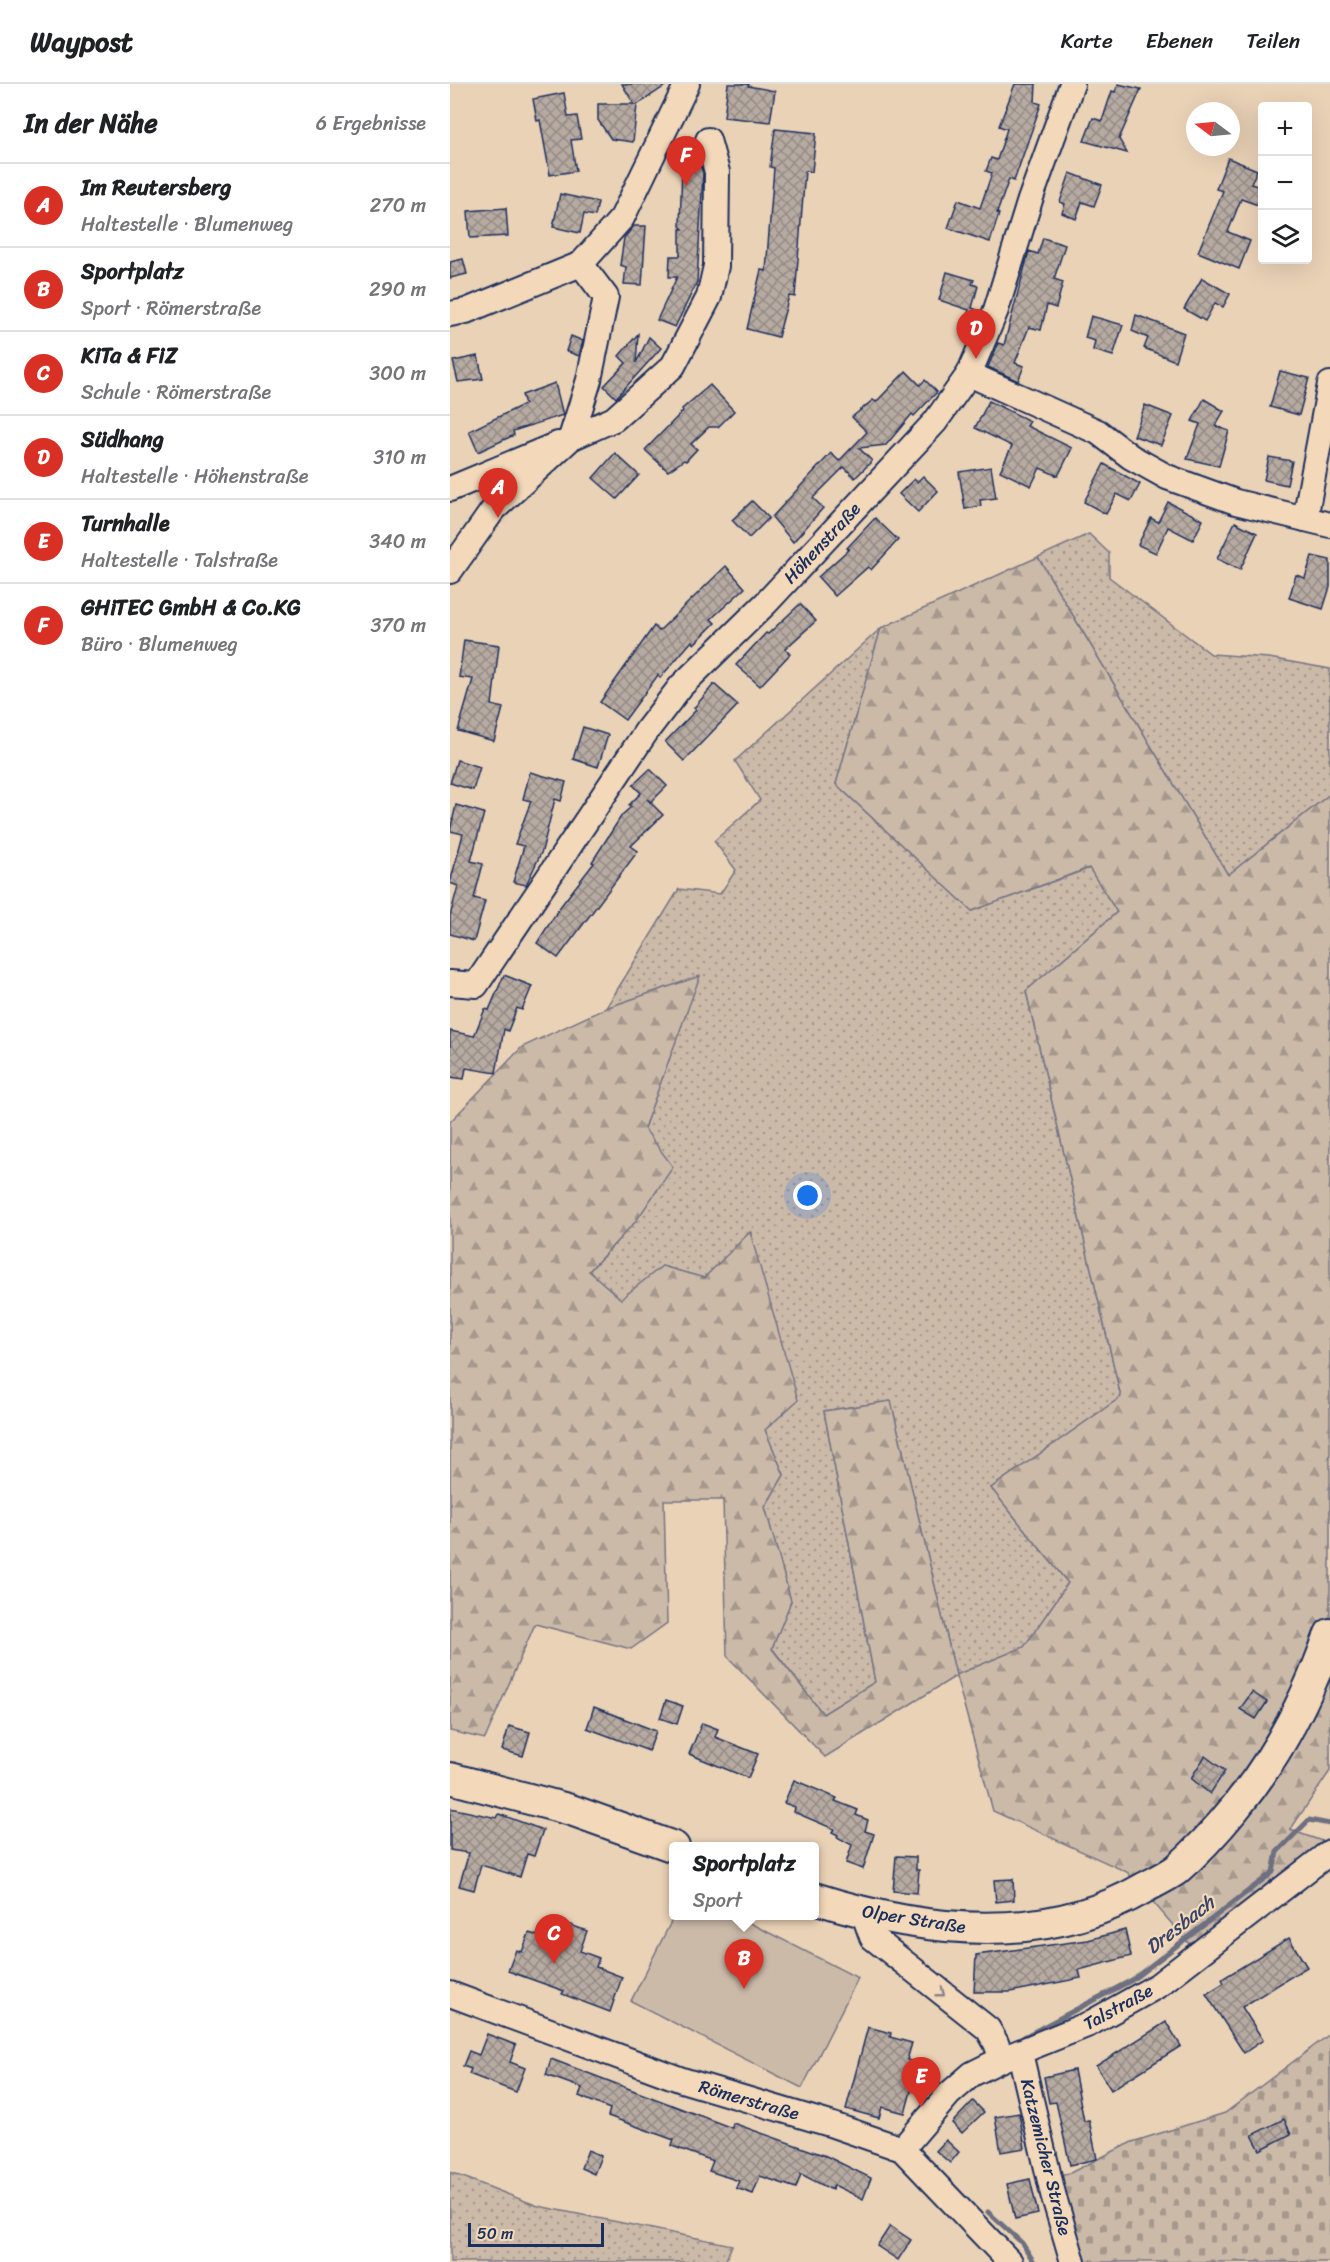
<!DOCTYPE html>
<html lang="de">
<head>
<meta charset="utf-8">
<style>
  body { margin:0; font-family:Sriracha,sans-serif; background:#f6f6f6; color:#202124 }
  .controls { position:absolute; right:18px; top:18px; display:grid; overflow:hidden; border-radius:6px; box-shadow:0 6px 24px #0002 }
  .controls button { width:54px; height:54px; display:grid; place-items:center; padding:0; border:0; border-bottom:2px solid #e0e0e0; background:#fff; color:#202124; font:30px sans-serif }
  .compass { position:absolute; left:736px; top:18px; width:54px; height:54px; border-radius:50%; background:#fff; box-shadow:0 6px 24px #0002; rotate:286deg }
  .scale { position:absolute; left:18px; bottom:15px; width:136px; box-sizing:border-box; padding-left:6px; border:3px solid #1b2f5e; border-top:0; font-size:16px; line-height:21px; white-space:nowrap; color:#1b2f5e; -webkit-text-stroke:4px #f3d9ba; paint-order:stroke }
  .you { position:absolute; left:358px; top:1112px; width:21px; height:21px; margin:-15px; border:4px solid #fff; border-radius:50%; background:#1a73e8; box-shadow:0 0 0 9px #1a73e833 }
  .badge { display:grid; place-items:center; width:39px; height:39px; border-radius:50%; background:#d93025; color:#fff; font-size:20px; font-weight:700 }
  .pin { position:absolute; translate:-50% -50px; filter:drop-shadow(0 2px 3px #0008) }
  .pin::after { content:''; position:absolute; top:32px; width:21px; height:18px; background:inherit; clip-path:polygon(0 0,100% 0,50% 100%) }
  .popup { position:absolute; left:219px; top:1758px; width:150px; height:78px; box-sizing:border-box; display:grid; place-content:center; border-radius:6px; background:#fff; filter:drop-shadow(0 2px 4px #0005); font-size:20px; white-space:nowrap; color:#757577 }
  .popup b { font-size:22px; color:#202124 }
  .popup::after { content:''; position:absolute; left:50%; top:100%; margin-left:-12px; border:12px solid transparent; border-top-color:#fff }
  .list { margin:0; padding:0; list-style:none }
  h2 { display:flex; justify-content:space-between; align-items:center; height:78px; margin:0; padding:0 24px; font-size:26px }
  h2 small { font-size:20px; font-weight:400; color:#757577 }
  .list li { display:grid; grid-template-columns:39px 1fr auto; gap:18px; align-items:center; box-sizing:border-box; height:84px; padding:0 24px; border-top:2px solid #e0e0e0 }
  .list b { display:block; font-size:22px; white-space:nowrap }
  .list p { margin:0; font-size:20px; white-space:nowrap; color:#757577 }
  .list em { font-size:20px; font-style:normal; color:#757577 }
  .icon { flex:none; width:33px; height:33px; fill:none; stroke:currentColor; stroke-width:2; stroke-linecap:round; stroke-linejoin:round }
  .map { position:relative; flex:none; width:880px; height:2178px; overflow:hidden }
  header { display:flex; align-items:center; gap:36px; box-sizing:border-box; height:84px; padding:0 30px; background:#fff; border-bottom:2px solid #e0e0e0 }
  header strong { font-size:28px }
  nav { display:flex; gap:33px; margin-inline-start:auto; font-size:21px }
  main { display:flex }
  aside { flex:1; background:#fff }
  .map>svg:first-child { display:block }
</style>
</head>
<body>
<header>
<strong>Waypost</strong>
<nav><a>Karte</a><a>Ebenen</a><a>Teilen</a></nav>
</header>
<main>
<aside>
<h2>In der Nähe<small>6 Ergebnisse</small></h2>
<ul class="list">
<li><span class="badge">A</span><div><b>Im Reutersberg</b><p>Haltestelle · Blumenweg</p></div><em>270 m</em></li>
<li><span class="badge">B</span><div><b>Sportplatz</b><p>Sport · Römerstraße</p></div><em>290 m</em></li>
<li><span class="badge">C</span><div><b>KiTa &amp; FiZ</b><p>Schule · Römerstraße</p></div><em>300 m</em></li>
<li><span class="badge">D</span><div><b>Südhang</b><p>Haltestelle · Höhenstraße</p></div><em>310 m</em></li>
<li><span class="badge">E</span><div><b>Turnhalle</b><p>Haltestelle · Talstraße</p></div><em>340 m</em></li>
<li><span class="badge">F</span><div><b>GHiTEC GmbH &amp; Co.KG</b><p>Büro · Blumenweg</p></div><em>370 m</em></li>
</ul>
</aside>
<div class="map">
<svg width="880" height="2178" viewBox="0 0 880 2178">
  <defs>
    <pattern id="grass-dots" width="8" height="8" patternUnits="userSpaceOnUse" patternTransform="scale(1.5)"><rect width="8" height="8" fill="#ccbaa9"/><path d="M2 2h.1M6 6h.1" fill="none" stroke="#a5988d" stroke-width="1.8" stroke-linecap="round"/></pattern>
    <pattern id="forest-firs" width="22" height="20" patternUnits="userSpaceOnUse" patternTransform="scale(1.5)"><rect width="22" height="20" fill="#ccbaa9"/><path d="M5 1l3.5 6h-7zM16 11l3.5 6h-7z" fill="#a5988d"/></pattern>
    <pattern id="cemetery-stones" width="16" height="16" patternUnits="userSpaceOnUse" patternTransform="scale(1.5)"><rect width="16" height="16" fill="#ccbaa9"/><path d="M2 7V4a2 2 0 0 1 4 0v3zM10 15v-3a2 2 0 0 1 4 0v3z" fill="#a5988d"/></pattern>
    <pattern id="building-cross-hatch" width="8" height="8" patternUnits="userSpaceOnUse" patternTransform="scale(1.5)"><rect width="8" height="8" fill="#b7aaa1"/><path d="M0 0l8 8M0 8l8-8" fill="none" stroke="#948b86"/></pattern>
  </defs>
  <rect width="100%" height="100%" fill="#ead2b6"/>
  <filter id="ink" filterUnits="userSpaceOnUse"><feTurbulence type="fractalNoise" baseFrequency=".0167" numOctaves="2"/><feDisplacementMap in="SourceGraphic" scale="12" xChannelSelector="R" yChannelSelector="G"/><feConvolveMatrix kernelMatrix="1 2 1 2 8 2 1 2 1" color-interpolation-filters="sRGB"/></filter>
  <g filter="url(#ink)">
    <g fill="url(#grass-dots)" stroke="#747484" stroke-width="1.5">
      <polygon points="639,450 659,469 659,493 761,570 819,574 880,585 880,710 778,791 588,473"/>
      <polygon points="431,544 386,700 522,827 640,784 667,828 576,907 671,1313 541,1404 618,1499 574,1563 506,1591 441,1317 374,1327 425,1598 373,1630 322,1564 341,1517 315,1423 334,1391 315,1346 301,1149 254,1194 212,1182 171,1216 139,1187 186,1137 194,1044 249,893 156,924 229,805 270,810 286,786 264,757 310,716 285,677"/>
      <polygon points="0,2088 88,2122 282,2161 275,2178 0,2178"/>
    </g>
    <polygon fill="url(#forest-firs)" stroke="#747484" stroke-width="1.5" points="588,473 778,791 880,710 880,1687 840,1746 878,1759 742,1863 677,1788 543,1727 506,1592 375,1673 277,1572 273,1416 214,1416 217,1539 181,1565 85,1540 35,1655 0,1647 0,1038 72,963 156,924 250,892 194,1044 223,1083 186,1137 139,1187 171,1215 212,1182 254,1194 300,1148 348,1316 315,1346 334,1391 315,1423 341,1517 322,1565 373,1630 425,1598 374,1327 441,1317 506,1591 574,1563 618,1499 541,1404 671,1313 576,907 667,828 639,784 522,827 386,700 431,544"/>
    <polygon fill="url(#cemetery-stones)" stroke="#747484" stroke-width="1.5" points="880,1950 880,2178 636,2178 626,2158 608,2091 620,2089 682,2058 775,2029"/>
    <polygon fill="#ccbaa9" stroke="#747484" stroke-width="1.5" points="224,1832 286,1832 408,1894 352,2004 181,1917"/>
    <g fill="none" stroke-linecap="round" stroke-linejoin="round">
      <g stroke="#6d6f80" stroke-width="5">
        <polyline points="574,1953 682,1896 823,1788 827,1768 859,1736 880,1740"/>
        <polyline points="538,2128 572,2159 584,2178"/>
      </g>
    </g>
    <g fill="url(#building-cross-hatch)" stroke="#1b2f5e" stroke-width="1.5">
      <polygon points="172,0 218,0 187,21 183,58 161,55 148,36 148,20 184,20"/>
      <polygon points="278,0 299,0 298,2 325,7 320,38 274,33"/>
      <polygon points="565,0 586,0 585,18 591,20 564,97 559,95 547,129 549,130 540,158 498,144 508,116 530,124 542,89 536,87 541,74 547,76 557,45 549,42"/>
      <polygon points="668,0 691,5 669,55 677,69 634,57 643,34 652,37 662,7 665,8"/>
      <polygon points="114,9 118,33 127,32 131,55 121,56 126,87 100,91 90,36 87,37 83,15"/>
      <polygon points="325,45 366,49 362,88 355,87 345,213 339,212 328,253 297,245 311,186 316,187 324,84 320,83"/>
      <polygon points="778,74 807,86 801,100 813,104 808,121 791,115 778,148 800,157 789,185 748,168 773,107 766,105"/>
      <polygon points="232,82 251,83 253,89 247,198 225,243 207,236 227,193 219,193 220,172 230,172 230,145 233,145 230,142"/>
      <polygon points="620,89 652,101 644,122 632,118 626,135 612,129 615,120 610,118"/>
      <polygon points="110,110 148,118 145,132 134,130 130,149 103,143"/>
      <polygon points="56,124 58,152 20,154 18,127"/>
      <polygon points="184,142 196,142 192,201 174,200 176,183 170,181 174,154"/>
      <polygon points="593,154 615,161 604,195 613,198 606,224 597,221 591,246 579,243 565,279 574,282 568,297 538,283 548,259 554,261 579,167 588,170"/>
      <polygon points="13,175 17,190 0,194 0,178"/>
      <polygon points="497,188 524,196 522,200 528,202 522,224 530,227 524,242 515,239 519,226 489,216"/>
      <polygon points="752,194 780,210 773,223 765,219 755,237 734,225"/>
      <polygon points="686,231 734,249 725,277 694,264 698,254 682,247"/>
      <polygon points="641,232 673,241 663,272 643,266 645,257 635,254"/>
      <polygon points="188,250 186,279 199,253 211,264 166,314 154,302 176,279 169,272"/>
      <polygon points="121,252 133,257 129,272 116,267"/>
      <polygon points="28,272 33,295 8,298 3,277"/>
      <polygon points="456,287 470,301 475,296 487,308 464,332 462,330 436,361 409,364 422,377 405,394 394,383 363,414 373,424 343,458 322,433 381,369 389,377 417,348 402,333 423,316 426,318"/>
      <polygon points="830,287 859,294 849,331 820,323"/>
      <polygon points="105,299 113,331 63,347 64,351 28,368 19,347 75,320 72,311"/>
      <polygon points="260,301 284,327 268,343 259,343 241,360 247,365 236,377 234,376 218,387 195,366 233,327 232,325"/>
      <polygon points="754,315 774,327 765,342 779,347 769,382 737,375 750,340 742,337"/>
      <polygon points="539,317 580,337 577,342 622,364 608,392 590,384 581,402 550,387 562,362 525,344"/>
      <polygon points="695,321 723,332 711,361 684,352"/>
      <polygon points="165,369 189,391 167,415 143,394"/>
      <polygon points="819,373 842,377 837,401 814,396"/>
      <polygon points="654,380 690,400 681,417 667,410 656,430 634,418"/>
      <polygon points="541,383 546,414 530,416 531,422 515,425 509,388"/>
      <polygon points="473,392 488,407 468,428 449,410 464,395 467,398"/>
      <polygon points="302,417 319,434 299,454 282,436"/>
      <polygon points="718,418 753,436 743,456 718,443 706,469 688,461 701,434 708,438"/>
      <polygon points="425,434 448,456 421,486 418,483 385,512 368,493 399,465 397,464"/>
      <polygon points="785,438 807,449 790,486 767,475"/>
      <polygon points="862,472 880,476 880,503 873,525 839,514 846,491 855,494"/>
      <polygon points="276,482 295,504 261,535 265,539 244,560 242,557 210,594 208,591 175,636 150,618 204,542 209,547"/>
      <polygon points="350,520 366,537 335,565 340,570 310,602 286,581 316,549 318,550"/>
      <polygon points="14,556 49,561 42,621 53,624 44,657 8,647 23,595 9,593"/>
      <polygon points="264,600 288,621 234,677 215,658 246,626 244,624"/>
      <polygon points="133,643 158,651 148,683 123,675"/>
      <polygon points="7,676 30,683 23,706 0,699"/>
      <polygon points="200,685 217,702 201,718 197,715 213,731 181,762 188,767 108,874 87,859 110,823 144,779 142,778 172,731 181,723 179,721 191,709 183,701"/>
      <polygon points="80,688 116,698 111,717 105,715 92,767 76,801 63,798 74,762 65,760 81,717 73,715"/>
      <polygon points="6,721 34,729 21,777 33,780 24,814 35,817 24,857 0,850 0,832 8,802 0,799 13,750 0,747"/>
      <polygon points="54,891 82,902 72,926 67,924 58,947 54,945 46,989 16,984 14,995 0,993 0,947 24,952 35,925 39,926"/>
      <polygon points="802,1608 817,1618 806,1635 790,1625"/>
      <polygon points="216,1616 233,1622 227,1640 210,1634"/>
      <polygon points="144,1623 206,1647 199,1667 137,1644"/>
      <polygon points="252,1639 268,1645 265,1653 308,1670 298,1694 239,1670"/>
      <polygon points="59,1642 80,1648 73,1672 52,1666"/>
      <polygon points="755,1672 775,1687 760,1710 741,1694"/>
      <polygon points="344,1696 387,1714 385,1717 408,1726 406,1731 418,1736 415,1747 424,1750 413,1785 396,1779 402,1761 387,1753 388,1751 382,1748 384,1745 344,1728 345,1723 334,1719"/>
      <polygon points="0,1724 47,1734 49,1730 93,1746 84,1772 77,1770 70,1793 31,1781 24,1806 9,1802 19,1769 0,1766"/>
      <polygon points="446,1772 466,1773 466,1786 469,1786 467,1809 443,1807"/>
      <polygon points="563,1795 564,1816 546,1818 544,1796"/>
      <polygon points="112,1838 137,1847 130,1867 149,1874 146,1883 172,1893 160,1928 112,1910 114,1907 58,1887 66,1866 72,1868 79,1849 101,1856 106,1843 110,1844"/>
      <polygon points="675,1846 681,1872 629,1886 631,1894 560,1908 524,1908 526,1871 638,1856"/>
      <polygon points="839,1854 857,1883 792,1923 813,1956 794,1969 756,1910 774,1899 772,1895"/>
      <polygon points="716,1938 731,1962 661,2006 646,1982"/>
      <polygon points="418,1943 441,1949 440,1953 462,1959 457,1976 469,1979 455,2029 432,2023 429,2034 396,2025"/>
      <polygon points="37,1950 66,1961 60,1978 75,1984 66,2008 19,1990 21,1985 13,1982 19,1967 29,1971"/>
      <polygon points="101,1975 282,2044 283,2039 376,2072 421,2094 413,2115 384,2101 382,2106 351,2090 346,2104 310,2092 303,2110 286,2104 289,2097 259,2087 263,2077 222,2062 224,2056 158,2032 160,2025 129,2012 132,2004 96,1991"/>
      <polygon points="624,1986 634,2037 639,2036 647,2075 620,2081 606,2018 599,2019 594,1993"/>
      <polygon points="523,2017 534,2028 512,2049 502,2039"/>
      <polygon points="569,2029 575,2064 551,2068 545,2033"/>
      <polygon points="834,2035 841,2050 810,2066 802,2051"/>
      <polygon points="496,2056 509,2068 500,2079 486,2067"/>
      <polygon points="138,2066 151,2072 144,2090 131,2084"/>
      <polygon points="580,2095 588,2130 565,2135 557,2100"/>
      <polygon points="440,2142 461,2156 448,2176 427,2162"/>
    </g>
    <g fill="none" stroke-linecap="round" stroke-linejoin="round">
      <defs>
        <g id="minor">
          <polyline points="0,230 16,227 131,180 172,134 237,0"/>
          <polyline points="519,290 648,348 681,373 717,393 786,418 880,441"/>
          <polyline points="121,354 139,296 156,213 131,180"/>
          <polyline points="0,405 108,360"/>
          <polyline points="855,435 880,300"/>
          <polyline points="0,487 43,426 121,354 164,335 223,282 259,213 266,182 267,88 258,56"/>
          <polyline points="0,899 26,901 198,645 231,602 316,519 485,338 519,290 546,226 580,116 622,0"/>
          <polyline points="413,1828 422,1853 538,1945 546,1959 552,1975"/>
          <polyline points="0,1910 232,1996 380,2040 452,2065 560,2178"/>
          <polyline points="570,1969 603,2110 623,2178"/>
          <polyline points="452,2065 499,2010 522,1990 552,1975 639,1940 707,1902 880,1768"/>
        </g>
        <g id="major">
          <polyline points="0,1694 121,1726 224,1763"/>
          <path d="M 364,1814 C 471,1848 593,1863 694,1804 C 705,1798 716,1793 726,1786 C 748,1767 767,1746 785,1724 C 828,1672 858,1613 880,1550"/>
        </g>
      </defs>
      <use href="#minor" stroke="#1b2f5e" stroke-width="28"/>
      <use href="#major" stroke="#1b2f5e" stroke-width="34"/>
      <use href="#minor" stroke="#f3d9ba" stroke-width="24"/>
      <use href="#major" stroke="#f3d9ba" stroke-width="30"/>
    </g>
    <defs><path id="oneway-chevron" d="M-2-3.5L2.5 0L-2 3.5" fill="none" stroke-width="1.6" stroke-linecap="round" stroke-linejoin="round" transform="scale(1.5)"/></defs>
    <use stroke="#87848c" href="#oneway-chevron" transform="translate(491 1909) rotate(38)"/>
  </g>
  <g text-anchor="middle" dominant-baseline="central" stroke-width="4.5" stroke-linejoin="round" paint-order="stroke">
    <g font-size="18" fill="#1b2f5e" stroke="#f3d9ba">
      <text transform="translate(372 459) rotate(-47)">Höhenstraße</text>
      <text transform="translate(464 1835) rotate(9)">Olper Straße</text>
      <text transform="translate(668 1923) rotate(-29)">Talstraße</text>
      <text transform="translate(299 2016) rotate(16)">Römerstraße</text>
      <text transform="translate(596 2073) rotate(76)">Katzemicher Straße</text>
    </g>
    <g font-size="20" font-style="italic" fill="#364469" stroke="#f3d9ba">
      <text transform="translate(730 1841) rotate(-38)">Dresbach</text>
    </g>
  </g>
</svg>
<div class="controls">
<button>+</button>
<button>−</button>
<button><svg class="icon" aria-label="layers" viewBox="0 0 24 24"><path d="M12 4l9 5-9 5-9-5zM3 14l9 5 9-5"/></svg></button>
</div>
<svg class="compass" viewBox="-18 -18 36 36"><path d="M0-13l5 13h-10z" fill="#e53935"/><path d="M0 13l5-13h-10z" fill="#757577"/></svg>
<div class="scale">50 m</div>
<div class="you"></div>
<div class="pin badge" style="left:48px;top:434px">A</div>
<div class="pin badge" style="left:294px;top:1905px">B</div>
<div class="popup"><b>Sportplatz</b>Sport</div>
<div class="pin badge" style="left:104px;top:1880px">C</div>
<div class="pin badge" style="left:526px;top:275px">D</div>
<div class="pin badge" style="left:471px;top:2023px">E</div>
<div class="pin badge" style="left:236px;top:102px">F</div>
</div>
</main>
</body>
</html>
